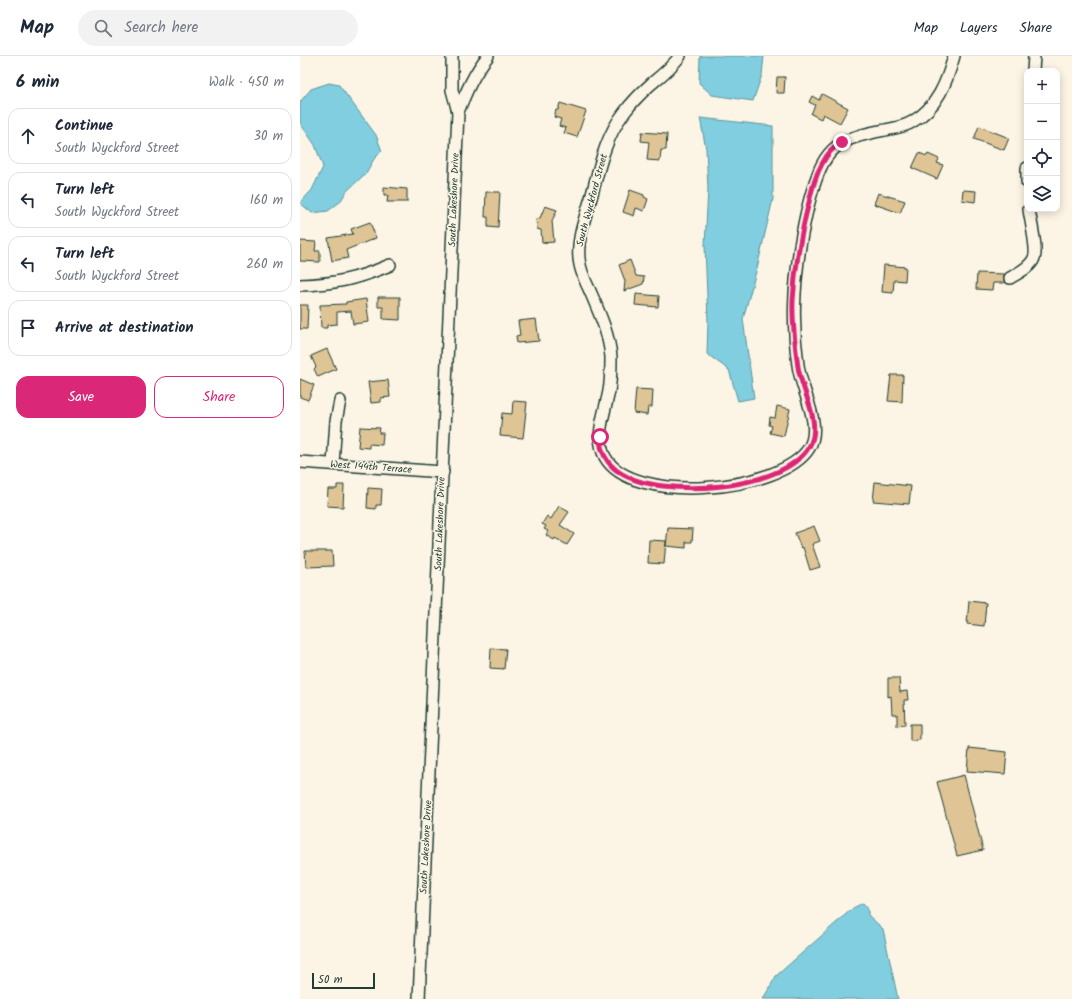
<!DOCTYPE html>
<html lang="en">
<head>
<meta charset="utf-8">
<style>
  body { margin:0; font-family:Kalam,sans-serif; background:#f2f2f3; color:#1f2937 }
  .controls { position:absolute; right:12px; top:12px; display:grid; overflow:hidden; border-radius:8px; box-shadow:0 2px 10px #0003 }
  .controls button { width:36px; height:36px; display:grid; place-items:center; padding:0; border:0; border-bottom:1px solid #e0e1e3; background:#fff; color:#1f2937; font:20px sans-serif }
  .scale { position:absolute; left:12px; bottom:10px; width:63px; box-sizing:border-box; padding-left:4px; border:2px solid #1f3d34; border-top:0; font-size:11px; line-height:14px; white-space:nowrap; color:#1f3d34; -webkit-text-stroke:3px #fcf5e5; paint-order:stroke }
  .stop { position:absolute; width:12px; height:12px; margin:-9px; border:3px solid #db2777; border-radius:50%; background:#fff }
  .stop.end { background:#db2777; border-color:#fff; box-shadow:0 1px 4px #0008 }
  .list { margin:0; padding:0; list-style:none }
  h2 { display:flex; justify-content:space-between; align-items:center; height:52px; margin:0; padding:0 16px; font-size:17px }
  h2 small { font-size:13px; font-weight:400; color:#747a83 }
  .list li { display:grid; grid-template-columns:26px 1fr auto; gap:12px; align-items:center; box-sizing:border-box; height:56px; margin:0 8px 8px; padding:0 8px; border:1px solid #e0e1e3; border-radius:12px }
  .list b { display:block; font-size:15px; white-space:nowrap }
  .list p { margin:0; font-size:13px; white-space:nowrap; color:#747a83 }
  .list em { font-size:13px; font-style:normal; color:#747a83 }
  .actions { display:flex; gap:8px; padding:12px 16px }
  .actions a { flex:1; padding:9px 0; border:1px solid #db2777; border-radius:12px; text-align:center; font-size:14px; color:#db2777 }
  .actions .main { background:#db2777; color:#fff }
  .icon { flex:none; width:22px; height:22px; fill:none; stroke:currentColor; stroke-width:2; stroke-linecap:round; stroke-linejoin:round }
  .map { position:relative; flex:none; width:772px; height:943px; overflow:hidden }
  header { display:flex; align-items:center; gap:24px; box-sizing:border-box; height:56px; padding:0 20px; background:#fff; border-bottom:1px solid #e0e1e3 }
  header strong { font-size:19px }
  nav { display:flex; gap:22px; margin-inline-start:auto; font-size:14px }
  .search { width:280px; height:36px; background:#f2f2f3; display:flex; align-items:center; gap:10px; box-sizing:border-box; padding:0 14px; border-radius:22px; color:#747a83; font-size:15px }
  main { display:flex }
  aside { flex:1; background:#fff }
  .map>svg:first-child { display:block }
</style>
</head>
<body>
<header>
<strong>Map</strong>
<div class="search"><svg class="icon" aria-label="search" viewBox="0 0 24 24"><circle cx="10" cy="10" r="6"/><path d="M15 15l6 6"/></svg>Search here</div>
<nav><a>Map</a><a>Layers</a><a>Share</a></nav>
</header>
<main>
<aside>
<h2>6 min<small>Walk · 450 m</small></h2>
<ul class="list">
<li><svg class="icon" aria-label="ahead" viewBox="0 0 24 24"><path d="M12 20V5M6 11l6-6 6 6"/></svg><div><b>Continue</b><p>South Wyckford Street</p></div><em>30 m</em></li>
<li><svg class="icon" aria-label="left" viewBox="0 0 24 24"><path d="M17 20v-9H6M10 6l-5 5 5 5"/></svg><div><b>Turn left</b><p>South Wyckford Street</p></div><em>160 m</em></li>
<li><svg class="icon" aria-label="left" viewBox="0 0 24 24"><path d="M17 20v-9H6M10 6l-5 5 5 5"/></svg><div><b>Turn left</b><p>South Wyckford Street</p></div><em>260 m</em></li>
<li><svg class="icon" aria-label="arrive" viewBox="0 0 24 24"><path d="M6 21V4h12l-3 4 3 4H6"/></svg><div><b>Arrive at destination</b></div></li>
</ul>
<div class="actions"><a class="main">Save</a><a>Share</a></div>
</aside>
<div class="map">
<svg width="772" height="943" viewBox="0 0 772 943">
  <rect width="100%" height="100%" fill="#fcf5e5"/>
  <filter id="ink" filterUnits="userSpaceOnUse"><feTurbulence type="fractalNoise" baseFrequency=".025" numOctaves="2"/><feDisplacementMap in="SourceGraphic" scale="8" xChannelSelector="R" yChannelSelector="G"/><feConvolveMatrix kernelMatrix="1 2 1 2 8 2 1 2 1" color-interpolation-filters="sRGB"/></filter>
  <g filter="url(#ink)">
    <g fill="#81cee0" stroke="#5a949b">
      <polygon points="400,0 464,0 462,19 453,45 412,39 399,27"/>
      <polygon points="29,27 39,29 76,79 82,95 74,103 66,117 46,136 40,146 28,155 12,157 0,147 12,134 23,111 15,89 0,67 0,46 11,33"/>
      <polygon points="400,62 473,70 473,143 457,212 443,263 454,342 438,345 429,314 407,298 408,265 405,189 408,133 406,93"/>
      <polygon points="563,847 568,853 568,859 583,873 598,943 463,943 476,920 553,852"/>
    </g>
    <g fill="#dfc595" stroke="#1f3d34">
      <polygon points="477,21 485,21 484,37 476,37"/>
      <polygon points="522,38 548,52 540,67 523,58 521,63 511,58 515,49 509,46 512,40 519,44"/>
      <polygon points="260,47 286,55 277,81 264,77 266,72 259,70 261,63 254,61 256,54 258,54"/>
      <polygon points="679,70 709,82 704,94 674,83"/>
      <polygon points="342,76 367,78 366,94 361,94 360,105 347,104 349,86 341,85"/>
      <polygon points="619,97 627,100 628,98 639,103 637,107 643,109 637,123 612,112"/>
      <polygon points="84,131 107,133 107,146 87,146 88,139 84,139"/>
      <polygon points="330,134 344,139 344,141 348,143 344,155 336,152 334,160 323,156"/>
      <polygon points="663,134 676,135 675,146 662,144"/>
      <polygon points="186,136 200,136 198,172 188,171 188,161 185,161"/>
      <polygon points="578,137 605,145 600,157 574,148"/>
      <polygon points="245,150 257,154 252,165 254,186 242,187 241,174 237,173 236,163 240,162"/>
      <polygon points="70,166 76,182 46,194 48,202 32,205 28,182 53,178 51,173"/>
      <polygon points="0,185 16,186 15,195 20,195 20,206 0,205"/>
      <polygon points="330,204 336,220 344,221 343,228 324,235 325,225 319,209"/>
      <polygon points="584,209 606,211 605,225 594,224 593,237 582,236"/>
      <polygon points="677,217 704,218 704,227 693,227 692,234 676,233"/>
      <polygon points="336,238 359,240 358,251 335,249"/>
      <polygon points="78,241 100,241 100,264 83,263 83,251 78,251"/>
      <polygon points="66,243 69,266 53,268 51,255 37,256 37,268 27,269 27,272 21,272 20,249 46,248 46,246"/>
      <polygon points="0,249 8,249 7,273 0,273"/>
      <polygon points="236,263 239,285 217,287 216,280 220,279 218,265"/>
      <polygon points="27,293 36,313 18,321 14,313 16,311 11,300"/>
      <polygon points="591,319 603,319 602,346 588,345"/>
      <polygon points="0,323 14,329 8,344 0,341"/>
      <polygon points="88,324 90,341 81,342 81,346 71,347 68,326"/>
      <polygon points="336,333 353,334 352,351 348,351 347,359 334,357"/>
      <polygon points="213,345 227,346 223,382 200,380 202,357 212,358"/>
      <polygon points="477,350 490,353 484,380 470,377 472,370 469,369 470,361 475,362"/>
      <polygon points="60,371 80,372 79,377 83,377 82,389 69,388 69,392 58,391"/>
      <polygon points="575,426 611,430 609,448 573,445"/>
      <polygon points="37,429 44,429 43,451 27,450 28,433 37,433"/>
      <polygon points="68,432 82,433 81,449 76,449 76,453 67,452"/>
      <polygon points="259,450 269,456 260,469 274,478 267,489 255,482 254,484 246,479 248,475 244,473 246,470 242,468 247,460 251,463"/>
      <polygon points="514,470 520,485 512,488 520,511 510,514 503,491 501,492 495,477"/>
      <polygon points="368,472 393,473 392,486 386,486 386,492 366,490"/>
      <polygon points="349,484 366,485 364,508 348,507"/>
      <polygon points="5,495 32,495 33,510 6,511"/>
      <polygon points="669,545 686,547 684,570 667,568"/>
      <polygon points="191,592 206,593 204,613 190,612"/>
      <polygon points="588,622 599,622 600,636 607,635 608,644 604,644 605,669 597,670 597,658 592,658 591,640 588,641"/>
      <polygon points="610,668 620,668 620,684 610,685"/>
      <polygon points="669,692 707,696 705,718 667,715"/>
      <polygon points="664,719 683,794 657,800 637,726"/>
    </g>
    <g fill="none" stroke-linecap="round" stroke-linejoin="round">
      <defs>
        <g id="minor">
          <polyline points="152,0 152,34 158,56"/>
          <path d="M 380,0 C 372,11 362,19 351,28 C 341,37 332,46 324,57 C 305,81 299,113 291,142 C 285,162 275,187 280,209 C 282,218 286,227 290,235 C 299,256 309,278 311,301 C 311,312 311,324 309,335 C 305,357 294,380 305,401 C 332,450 482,436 509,392 C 523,368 501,335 498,309 C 492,267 494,232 500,190 C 504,166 509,141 518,118 C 530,84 554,80 585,74 C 595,72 604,71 612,66 C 637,52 647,26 654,0"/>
          <polyline points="733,15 734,0"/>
          <polyline points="727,112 727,126"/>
          <path d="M 710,222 C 718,217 731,211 734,202 C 738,194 730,163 729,153"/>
          <path d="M 0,229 C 35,228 57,223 90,209"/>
          <polyline points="0,406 143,416"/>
          <polyline points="33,408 36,365 40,345"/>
          <path d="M 119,943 L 158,56 C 166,36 174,17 188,0"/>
        </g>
      </defs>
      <use href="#minor" stroke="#1f3d34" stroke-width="14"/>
      <use href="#minor" stroke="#fcf5e5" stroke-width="11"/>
    </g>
  </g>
  <g fill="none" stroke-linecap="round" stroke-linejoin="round" filter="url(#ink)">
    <path stroke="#db2777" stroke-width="5" d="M 300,381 C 300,395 307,408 319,416 C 359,444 490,435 511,387 C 521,364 501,333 498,311 C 495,289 492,266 493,244 C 495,211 501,177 509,146 C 512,133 515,120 522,108 C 526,100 533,91 542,86"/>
  </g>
  <g text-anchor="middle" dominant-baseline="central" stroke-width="3" stroke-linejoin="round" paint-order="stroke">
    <g font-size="10" fill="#1f3d34" stroke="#fcf5e5">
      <text transform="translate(154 144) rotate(-88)">South Lakeshore Drive</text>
      <text transform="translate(292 144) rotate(-75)">South Wyckford Street</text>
      <text transform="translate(71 411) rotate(4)">West 144th Terrace</text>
      <text transform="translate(140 468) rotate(-88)">South Lakeshore Drive</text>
      <text transform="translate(126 791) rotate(-87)">South Lakeshore Drive</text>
    </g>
  </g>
</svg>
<div class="controls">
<button>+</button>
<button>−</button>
<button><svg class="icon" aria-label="locate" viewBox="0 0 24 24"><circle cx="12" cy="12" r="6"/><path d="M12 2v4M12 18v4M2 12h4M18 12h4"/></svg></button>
<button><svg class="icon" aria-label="layers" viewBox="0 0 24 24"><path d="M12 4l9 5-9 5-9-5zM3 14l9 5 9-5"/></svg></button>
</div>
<div class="scale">50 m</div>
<div class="stop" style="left:300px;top:381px"></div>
<div class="stop end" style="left:542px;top:86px"></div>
</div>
</main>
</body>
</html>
